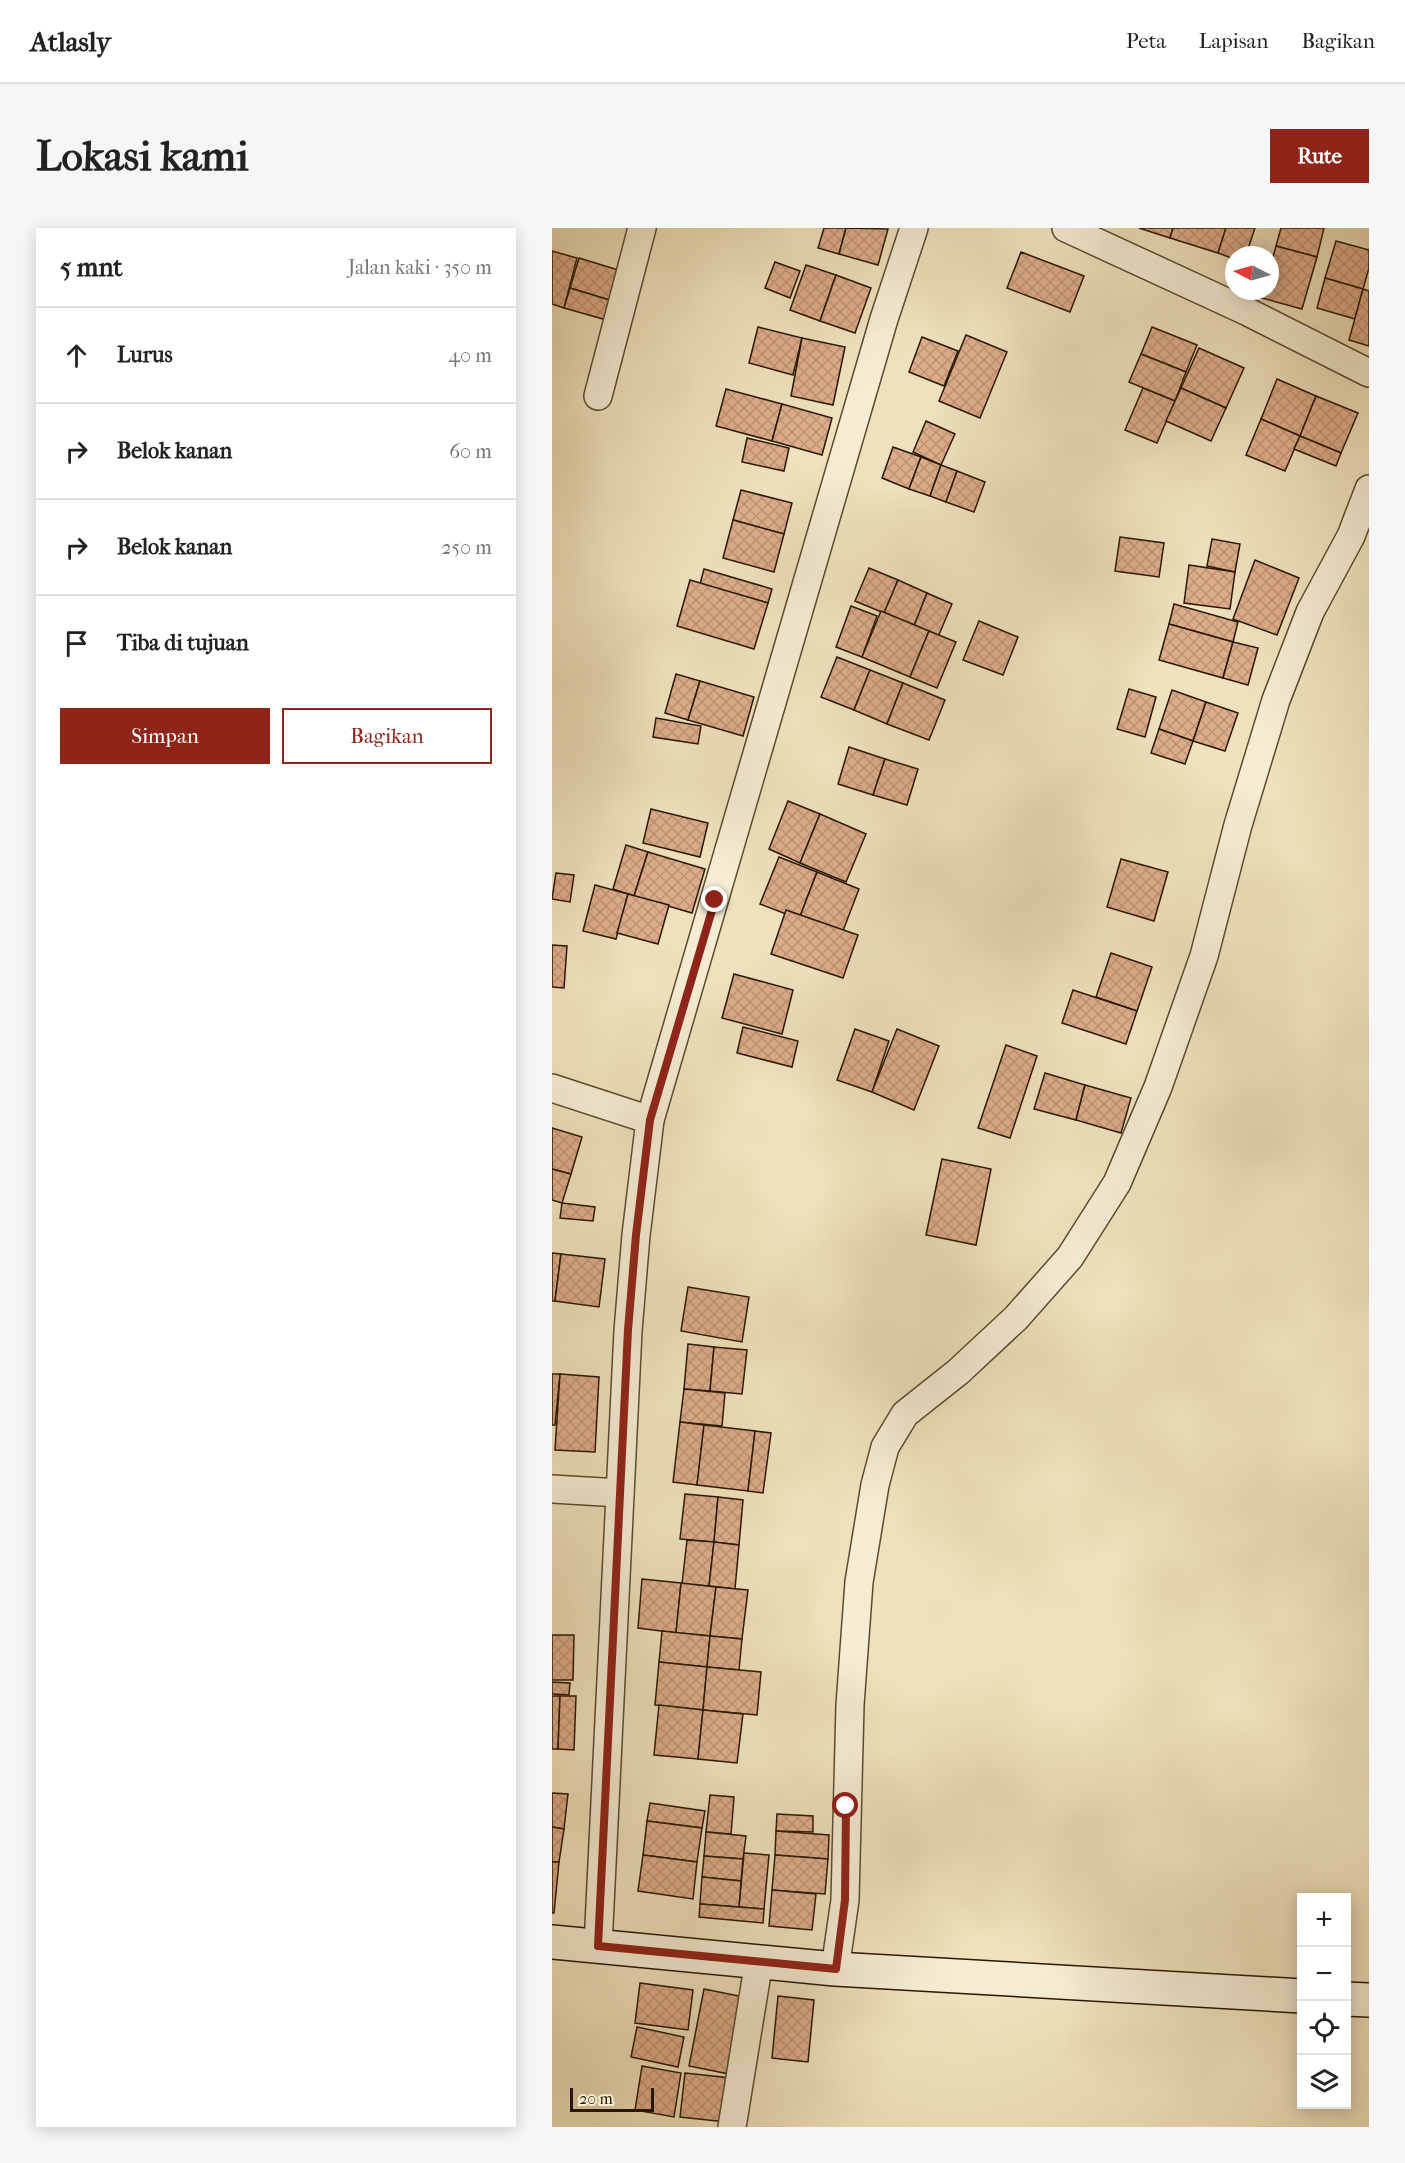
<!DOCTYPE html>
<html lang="id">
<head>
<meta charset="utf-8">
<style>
  body { margin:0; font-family:"IM FELL French Canon",serif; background:#f6f6f6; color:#222 }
  .controls { position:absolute; right:18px; bottom:18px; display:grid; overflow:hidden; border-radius:0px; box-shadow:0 3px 15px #0003 }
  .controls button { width:54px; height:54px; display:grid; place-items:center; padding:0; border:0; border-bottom:2px solid #e0e0e0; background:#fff; color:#222; font:30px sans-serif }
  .compass { position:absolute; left:673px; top:18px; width:54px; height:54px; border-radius:50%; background:#fff; box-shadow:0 3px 15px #0003; rotate:276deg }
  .scale { position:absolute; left:18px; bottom:15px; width:84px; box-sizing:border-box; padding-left:6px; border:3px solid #2a1702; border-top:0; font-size:16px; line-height:21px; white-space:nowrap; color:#2a1702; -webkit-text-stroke:4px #f5ecd3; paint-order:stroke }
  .stop { position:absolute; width:18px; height:18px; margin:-14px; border:4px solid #8f2418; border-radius:50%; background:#fff }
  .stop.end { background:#8f2418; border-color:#fff; box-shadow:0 2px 6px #0008 }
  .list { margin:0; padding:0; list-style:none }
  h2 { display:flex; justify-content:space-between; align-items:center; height:78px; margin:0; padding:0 24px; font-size:26px }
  h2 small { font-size:20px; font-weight:400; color:#767676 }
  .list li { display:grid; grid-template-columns:39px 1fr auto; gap:18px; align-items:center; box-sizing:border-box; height:96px; padding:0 24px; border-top:2px solid #e0e0e0 }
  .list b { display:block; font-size:22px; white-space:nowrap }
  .list em { font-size:20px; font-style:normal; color:#767676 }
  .actions { display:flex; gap:12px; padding:18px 24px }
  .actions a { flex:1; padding:14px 0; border:2px solid #8f2418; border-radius:0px; text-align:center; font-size:21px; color:#8f2418 }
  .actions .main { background:#8f2418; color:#fff }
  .icon { flex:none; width:33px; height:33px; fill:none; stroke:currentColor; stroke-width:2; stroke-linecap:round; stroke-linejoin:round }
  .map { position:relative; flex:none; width:817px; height:1899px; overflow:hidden; border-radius:0px }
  header { display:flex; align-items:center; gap:36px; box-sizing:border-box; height:84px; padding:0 30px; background:#fff; border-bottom:2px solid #e0e0e0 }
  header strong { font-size:28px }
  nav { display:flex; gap:33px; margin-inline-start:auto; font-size:21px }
  .intro { display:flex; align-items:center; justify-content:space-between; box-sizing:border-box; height:144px; padding:0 36px }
  h1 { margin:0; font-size:42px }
  .button { padding:15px 27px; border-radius:0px; background:#8f2418; color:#fff; font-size:21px; font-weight:700 }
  main { display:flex; gap:36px; padding:0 36px }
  aside { flex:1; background:#fff; border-radius:0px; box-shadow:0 3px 15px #0003 }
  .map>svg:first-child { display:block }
</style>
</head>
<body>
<header>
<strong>Atlasly</strong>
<nav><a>Peta</a><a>Lapisan</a><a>Bagikan</a></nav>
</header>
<div class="intro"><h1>Lokasi kami</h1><a class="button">Rute</a></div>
<main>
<aside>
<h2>5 mnt<small>Jalan kaki · 350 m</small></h2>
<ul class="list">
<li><svg class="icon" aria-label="ahead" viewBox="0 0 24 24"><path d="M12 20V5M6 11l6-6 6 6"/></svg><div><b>Lurus</b></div><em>40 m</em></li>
<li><svg class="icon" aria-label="right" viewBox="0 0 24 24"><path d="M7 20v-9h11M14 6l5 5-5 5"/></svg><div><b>Belok kanan</b></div><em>60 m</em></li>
<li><svg class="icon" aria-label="right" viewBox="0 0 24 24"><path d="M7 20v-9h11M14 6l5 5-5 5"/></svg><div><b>Belok kanan</b></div><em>250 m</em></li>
<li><svg class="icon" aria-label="arrive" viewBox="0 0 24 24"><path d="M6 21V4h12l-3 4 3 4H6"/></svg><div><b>Tiba di tujuan</b></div></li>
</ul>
<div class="actions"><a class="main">Simpan</a><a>Bagikan</a></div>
</aside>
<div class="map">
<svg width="817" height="1899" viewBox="0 0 817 1899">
  <defs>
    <pattern id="building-cross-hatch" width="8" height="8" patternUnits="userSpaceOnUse" patternTransform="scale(1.5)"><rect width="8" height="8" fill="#ddac89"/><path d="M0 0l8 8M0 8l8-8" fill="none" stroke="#be9375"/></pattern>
  </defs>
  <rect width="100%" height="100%" fill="#efe1bc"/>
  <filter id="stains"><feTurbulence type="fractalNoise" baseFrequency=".00333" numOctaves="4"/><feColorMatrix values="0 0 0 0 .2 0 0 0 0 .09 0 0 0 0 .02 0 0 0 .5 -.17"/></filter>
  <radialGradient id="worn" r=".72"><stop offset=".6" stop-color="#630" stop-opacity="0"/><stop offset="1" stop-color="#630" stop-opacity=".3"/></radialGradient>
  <g fill="url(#building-cross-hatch)" stroke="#2a1702" stroke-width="1.5">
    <polygon points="272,0 294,0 287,26 266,20"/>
    <polygon points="294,0 336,1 326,37 287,26"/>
    <polygon points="587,0 621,0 618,10"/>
    <polygon points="621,0 674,0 666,25 618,10"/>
    <polygon points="674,0 703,0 694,27 682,27 682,31 666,25"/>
    <polygon points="729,0 772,0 765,29 724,18"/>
    <polygon points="784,13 817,22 817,40 811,61 773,50"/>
    <polygon points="724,18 765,29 750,81 710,70 712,63 718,63 718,40"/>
    <polygon points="0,23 25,30 12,80 0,76"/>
    <polygon points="469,24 532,48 518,84 455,60"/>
    <polygon points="27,30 73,44 64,74 18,60"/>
    <polygon points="223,34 248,43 238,70 213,60"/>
    <polygon points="254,37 284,47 268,93 238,82"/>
    <polygon points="284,47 319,60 303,105 268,93"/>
    <polygon points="773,50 811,61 803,91 765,80"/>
    <polygon points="18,60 64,74 58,93 12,80"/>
    <polygon points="811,61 817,63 817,118 797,112"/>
    <polygon points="206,99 250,110 241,147 197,135"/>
    <polygon points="600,99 645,117 634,144 589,126"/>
    <polygon points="414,107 455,124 428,190 387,173"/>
    <polygon points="370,109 406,123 392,158 357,144"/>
    <polygon points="250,110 293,119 281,177 239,168"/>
    <polygon points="647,120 692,140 674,180 629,160"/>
    <polygon points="589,126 634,144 623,173 577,154"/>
    <polygon points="725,151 764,168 748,208 709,191"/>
    <polygon points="591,160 623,173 605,215 573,202"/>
    <polygon points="629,160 674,180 659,213 614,193"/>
    <polygon points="174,161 230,176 220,213 164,198"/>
    <polygon points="764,168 806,185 789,225 748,208"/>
    <polygon points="230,176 280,190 270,227 220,213"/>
    <polygon points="709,191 748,208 733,243 694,227"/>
    <polygon points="374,193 403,206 389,237 361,224"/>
    <polygon points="748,208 789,225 784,238 742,221"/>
    <polygon points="195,210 237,220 232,243 190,234"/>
    <polygon points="341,219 369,229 357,261 330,250"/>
    <polygon points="369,229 389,237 378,268 357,261"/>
    <polygon points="389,237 405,243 394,274 378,268"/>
    <polygon points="405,243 433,254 422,284 394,274"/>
    <polygon points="189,262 240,275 232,306 181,292"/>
    <polygon points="181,292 232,306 222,344 171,330"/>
    <polygon points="568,309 612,315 607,349 563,343"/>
    <polygon points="660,311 688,316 683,344 655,338"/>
    <polygon points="703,332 747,350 725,407 681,391"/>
    <polygon points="637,337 683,344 678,381 632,375"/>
    <polygon points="317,340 346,352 332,385 303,373"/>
    <polygon points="152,341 220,361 216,375 148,356"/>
    <polygon points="138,352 216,375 202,421 125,398"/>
    <polygon points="346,352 375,365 362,398 332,385"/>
    <polygon points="375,365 400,376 386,409 362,398"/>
    <polygon points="622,376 686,394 681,414 617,396"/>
    <polygon points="299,378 325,388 310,429 284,419"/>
    <polygon points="329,383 377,403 358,449 310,429"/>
    <polygon points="427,393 466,409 451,447 411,432"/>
    <polygon points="617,396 681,414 671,450 607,432"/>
    <polygon points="377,403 404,414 385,460 358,449"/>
    <polygon points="681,414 706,420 696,457 671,450"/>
    <polygon points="285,429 318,442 302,482 269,469"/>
    <polygon points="318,442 351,455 335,496 302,482"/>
    <polygon points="124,446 148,453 136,492 113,485"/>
    <polygon points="148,453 202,469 191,508 136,492"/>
    <polygon points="351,455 393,472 377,512 335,496"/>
    <polygon points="577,461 604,469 593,509 565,501"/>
    <polygon points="620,462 654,474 641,513 607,501"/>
    <polygon points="654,474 686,485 673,523 641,513"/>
    <polygon points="104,490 149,498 146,516 101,509"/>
    <polygon points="607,501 641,513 633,536 599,525"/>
    <polygon points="297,519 333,531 321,567 286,556"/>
    <polygon points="333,531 366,541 355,577 321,567"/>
    <polygon points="236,573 268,586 248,635 217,621"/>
    <polygon points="99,581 156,595 148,629 91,615"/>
    <polygon points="268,586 314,606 294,654 248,635"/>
    <polygon points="74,617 96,624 82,668 61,661"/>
    <polygon points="96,624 153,641 140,685 82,668"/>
    <polygon points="227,629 265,644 247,691 208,676"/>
    <polygon points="569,631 616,644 602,693 555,679"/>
    <polygon points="265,644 307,661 289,708 247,691"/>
    <polygon points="4,645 22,647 18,674 0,671"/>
    <polygon points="43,657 76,666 64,711 31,703"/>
    <polygon points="76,666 117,677 106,716 65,705"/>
    <polygon points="234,682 306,707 291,750 219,726"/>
    <polygon points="0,717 15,718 12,760 0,759"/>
    <polygon points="559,725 600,739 585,783 544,769"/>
    <polygon points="182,746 241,762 230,806 170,790"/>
    <polygon points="521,762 585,783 574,816 510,795"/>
    <polygon points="191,799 246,813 240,839 185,825"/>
    <polygon points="303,801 337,813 320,864 285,852"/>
    <polygon points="345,801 387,818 362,882 320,864"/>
    <polygon points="454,817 485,828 458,910 426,900"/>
    <polygon points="493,845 533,857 524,892 482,881"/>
    <polygon points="533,857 579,870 569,905 524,892"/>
    <polygon points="0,900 30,909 19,946 0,941"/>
    <polygon points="390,931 439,941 424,1017 374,1007"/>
    <polygon points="0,941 19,946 10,975 0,972"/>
    <polygon points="10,975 43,979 41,993 8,990"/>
    <polygon points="0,1025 9,1026 3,1073 0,1073"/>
    <polygon points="9,1026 53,1031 47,1079 3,1073"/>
    <polygon points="136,1059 197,1069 190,1114 129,1103"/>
    <polygon points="136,1116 162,1119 158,1163 132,1161"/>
    <polygon points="162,1119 195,1122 190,1166 158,1163"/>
    <polygon points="0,1146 8,1146 3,1197 0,1197"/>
    <polygon points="8,1146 47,1149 43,1224 3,1222"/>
    <polygon points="132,1161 173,1165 170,1198 128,1194"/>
    <polygon points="128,1194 152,1197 145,1257 121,1254"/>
    <polygon points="152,1197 203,1203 196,1263 145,1257"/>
    <polygon points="203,1203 219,1205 211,1265 196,1263"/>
    <polygon points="133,1266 166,1269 162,1314 128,1311"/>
    <polygon points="166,1269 191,1272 187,1317 162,1314"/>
    <polygon points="135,1312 162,1314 157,1358 130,1356"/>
    <polygon points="162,1314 187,1317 183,1361 157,1358"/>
    <polygon points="90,1351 129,1355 124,1405 86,1400"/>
    <polygon points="129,1355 164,1359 158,1408 124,1405"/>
    <polygon points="164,1359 196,1362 190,1411 158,1408"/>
    <polygon points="110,1403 158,1408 155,1439 107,1434"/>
    <polygon points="0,1407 22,1407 21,1452 0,1452"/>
    <polygon points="158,1408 190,1411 187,1442 155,1439"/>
    <polygon points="107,1434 155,1439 151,1482 103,1477"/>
    <polygon points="155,1439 209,1444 205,1487 151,1482"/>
    <polygon points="0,1454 18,1455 17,1467 0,1466"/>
    <polygon points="0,1468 8,1468 6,1521 0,1521"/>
    <polygon points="8,1468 24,1468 22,1522 6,1521"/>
    <polygon points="107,1477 151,1482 146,1531 102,1527"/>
    <polygon points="151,1482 191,1486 185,1535 146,1531"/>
    <polygon points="0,1565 16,1566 12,1601 0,1599"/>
    <polygon points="158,1567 182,1569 179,1606 154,1604"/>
    <polygon points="98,1575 153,1583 150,1600 95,1593"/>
    <polygon points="225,1586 261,1588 261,1604 224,1603"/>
    <polygon points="95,1593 150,1600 145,1634 91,1627"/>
    <polygon points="0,1599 12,1601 7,1634 0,1634"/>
    <polygon points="224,1603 277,1607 276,1631 223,1627"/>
    <polygon points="154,1604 194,1608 191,1631 152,1628"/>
    <polygon points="192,1625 217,1627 212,1681 187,1679"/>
    <polygon points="91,1627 145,1634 141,1671 86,1663"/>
    <polygon points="223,1627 276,1631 273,1666 220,1662"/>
    <polygon points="152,1628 191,1631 189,1653 150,1649"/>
    <polygon points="0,1634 7,1634 2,1685 0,1685"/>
    <polygon points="150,1649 189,1653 187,1679 148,1676"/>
    <polygon points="220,1662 264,1666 260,1702 217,1698"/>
    <polygon points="148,1676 212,1681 211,1695 147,1689"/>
    <polygon points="88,1755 141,1762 136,1802 83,1795"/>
    <polygon points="152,1761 197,1770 182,1847 137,1838"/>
    <polygon points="226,1768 262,1772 256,1834 220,1830"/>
    <polygon points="85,1799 132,1809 126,1839 79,1829"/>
    <polygon points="90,1838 129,1845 122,1889 83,1882"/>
    <polygon points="133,1845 179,1850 174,1894 128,1889"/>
  </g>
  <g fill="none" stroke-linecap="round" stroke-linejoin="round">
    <defs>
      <g id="street">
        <polyline points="514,0 696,84 817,145"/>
        <polyline points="46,168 90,0"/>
        <polyline points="0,860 98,892"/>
        <polyline points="0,1261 68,1265"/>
        <polyline points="46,1718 76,1103 84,1007 98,892 332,91 362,0"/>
        <polyline points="283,1741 293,1672 298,1477 307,1354 323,1257 333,1219 353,1186 406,1144 464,1090 518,1029 565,955 606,859 652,728 686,597 724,472 758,384 799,308 817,261"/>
        <polyline points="180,1899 207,1733"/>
      </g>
      <g id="secondary">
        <polyline points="0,1714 283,1741 750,1768"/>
        <polyline points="794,1771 817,1772"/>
      </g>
    </defs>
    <use href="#street" stroke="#5b4a30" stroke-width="30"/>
    <use href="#secondary" stroke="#2a1702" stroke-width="36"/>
    <use href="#street" stroke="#f5ecd3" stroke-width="27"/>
    <use href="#secondary" stroke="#f5ecd3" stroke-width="33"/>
  </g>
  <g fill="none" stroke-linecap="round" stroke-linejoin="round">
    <polyline stroke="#8f2418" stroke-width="8" points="163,672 98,892 84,1007 76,1102 46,1718 284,1741 293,1672 294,1578"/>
  </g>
  <rect width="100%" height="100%" filter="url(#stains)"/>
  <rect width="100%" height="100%" fill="url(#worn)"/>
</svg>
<div class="controls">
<button>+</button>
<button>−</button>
<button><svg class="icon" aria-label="locate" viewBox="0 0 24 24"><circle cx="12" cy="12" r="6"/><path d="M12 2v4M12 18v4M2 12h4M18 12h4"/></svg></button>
<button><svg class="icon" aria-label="layers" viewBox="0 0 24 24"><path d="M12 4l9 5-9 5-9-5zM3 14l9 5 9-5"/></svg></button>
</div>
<svg class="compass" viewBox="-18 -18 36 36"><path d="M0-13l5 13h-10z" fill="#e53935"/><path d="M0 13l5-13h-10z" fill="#767676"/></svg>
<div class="scale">20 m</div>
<div class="stop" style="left:294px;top:1578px"></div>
<div class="stop end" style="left:163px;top:672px"></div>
</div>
</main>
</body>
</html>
